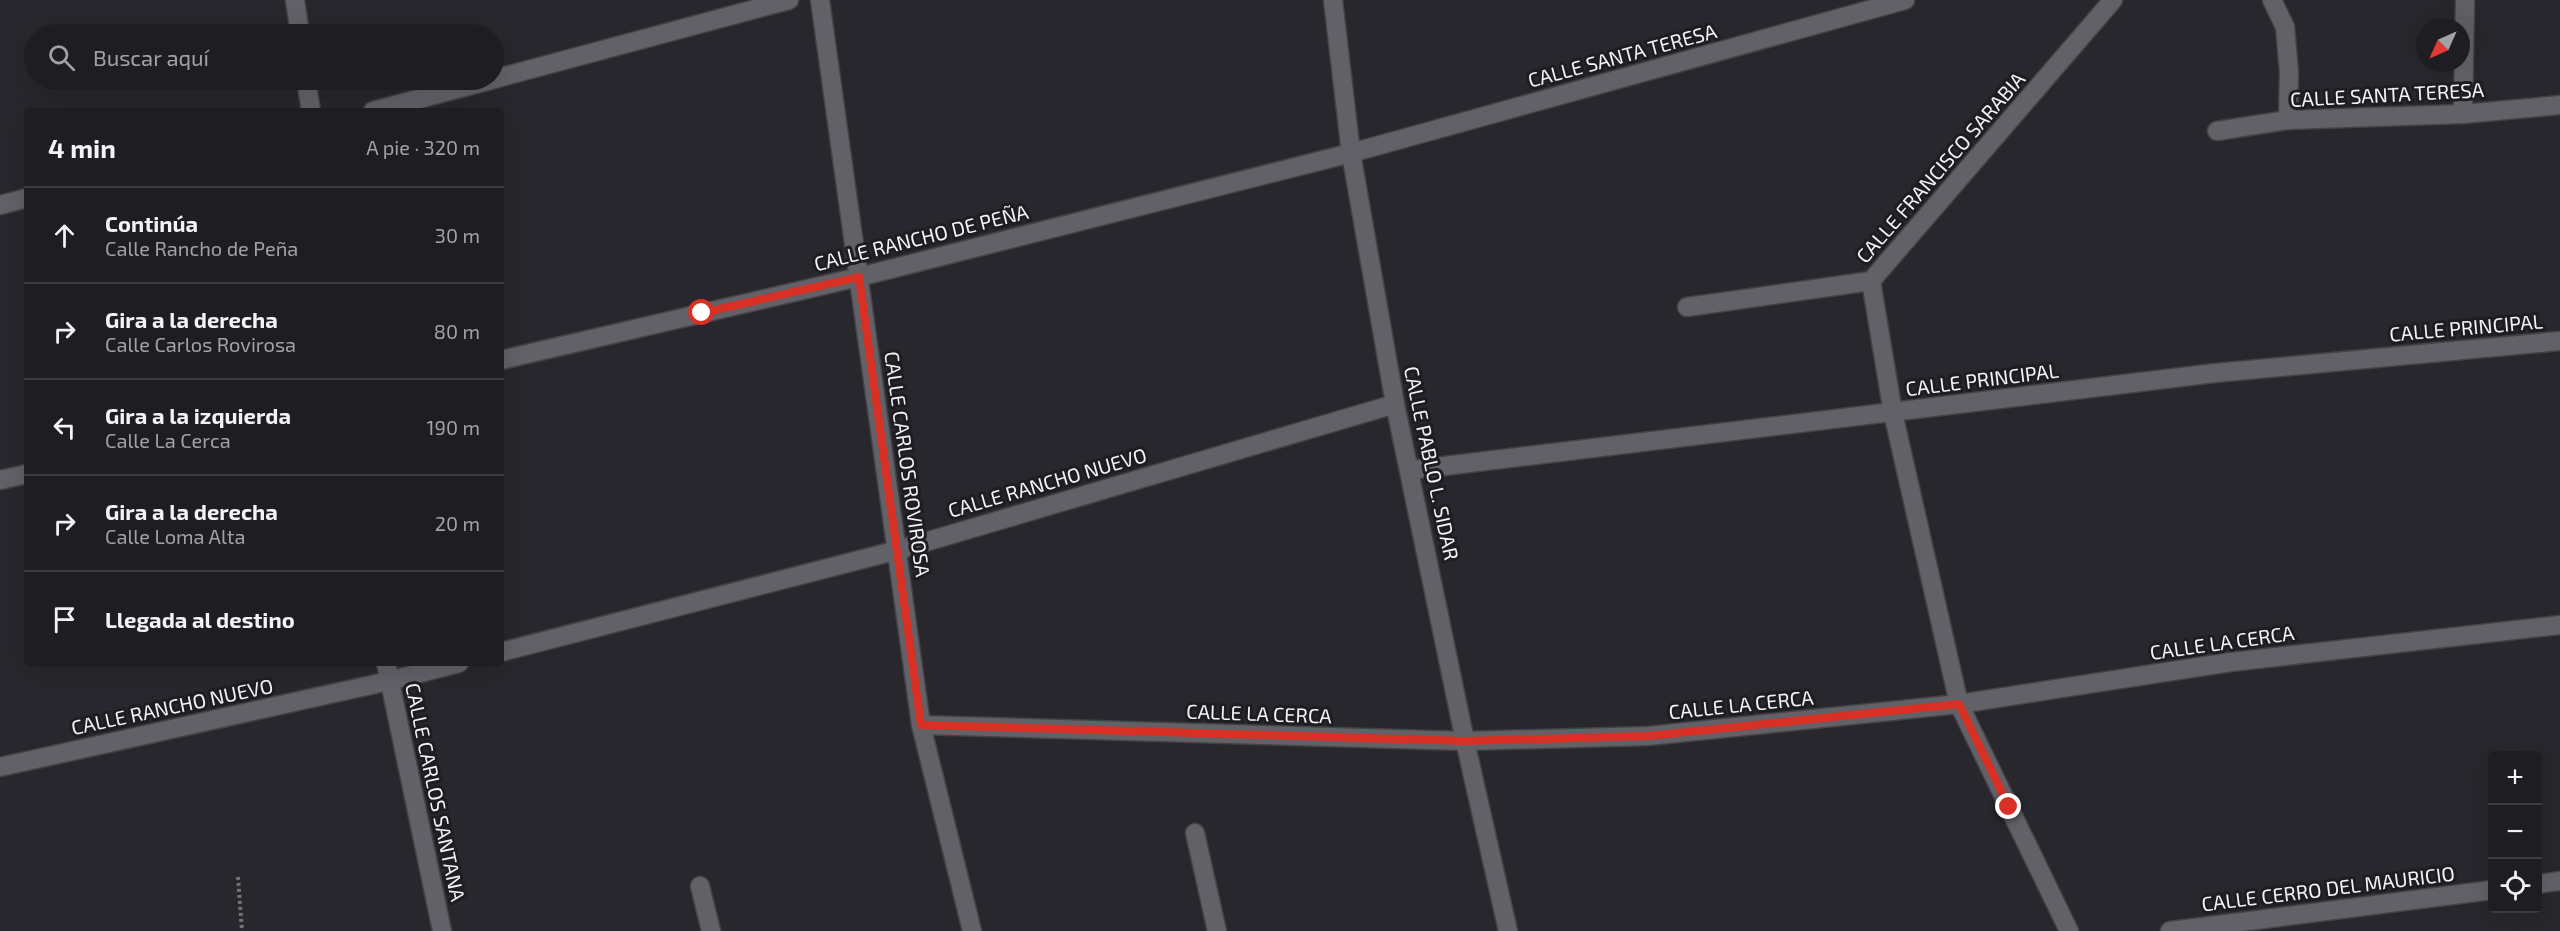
<!DOCTYPE html>
<html lang="es">
<head>
<meta charset="utf-8">
<style>
  body { margin:0; font-family:"Exo 2",sans-serif; background:#26262a; color:#f1f3f6 }
  .controls { position:absolute; right:18px; bottom:18px; display:grid; overflow:hidden; border-radius:6px; box-shadow:0 6px 24px #0002 }
  .controls button { width:54px; height:54px; display:grid; place-items:center; padding:0; border:0; border-bottom:2px solid #3c3b40; background:#1e1d22; color:#f1f3f6; font:30px sans-serif }
  .compass { position:absolute; left:2416px; top:18px; width:54px; height:54px; border-radius:50%; background:#1e1d22; box-shadow:0 6px 24px #0002; rotate:225deg }
  .stop { position:absolute; width:18px; height:18px; margin:-14px; border:4px solid #d93025; border-radius:50%; background:#fff }
  .stop.end { background:#d93025; border-color:#fff; box-shadow:0 2px 6px #0008 }
  .list { margin:0; padding:0; list-style:none }
  h2 { display:flex; justify-content:space-between; align-items:center; height:78px; margin:0; padding:0 24px; font-size:26px }
  h2 small { font-size:20px; font-weight:400; color:#a1a2a5 }
  .list li { display:grid; grid-template-columns:39px 1fr auto; gap:18px; align-items:center; box-sizing:border-box; height:96px; padding:0 24px; border-top:2px solid #3c3b40 }
  .list b { display:block; font-size:22px; white-space:nowrap }
  .list p { margin:0; font-size:20px; white-space:nowrap; color:#a1a2a5 }
  .list em { font-size:20px; font-style:normal; color:#a1a2a5 }
  .icon { flex:none; width:33px; height:33px; fill:none; stroke:currentColor; stroke-width:2; stroke-linecap:round; stroke-linejoin:round }
  .map { position:relative; flex:none; width:2560px; height:931px; overflow:hidden }
  .search { position:absolute; background:#1e1d22; box-shadow:0 6px 24px #0002; left:24px; top:24px; width:480px; height:66px; display:flex; align-items:center; gap:15px; box-sizing:border-box; padding:0 21px; border-radius:33px; color:#a1a2a5; font-size:22px }
  .panel { position:absolute; background:#1e1d22; box-shadow:0 6px 24px #0002; left:24px; top:108px; width:480px; height:558px; border-radius:6px }
  .map>svg:first-child { display:block }
</style>
</head>
<body>
<div class="map">
<svg width="2560" height="931" viewBox="0 0 2560 931">
  <rect width="100%" height="100%" fill="#28272d"/>
  <g fill="none" stroke-linecap="round" stroke-linejoin="round">
    <defs>
      <g id="minor">
        <polyline points="295,0 300,34"/>
        <polyline points="820,0 921,725 972,931"/>
        <polyline points="1333,0 1351,153 1395,404 1465,741 1508,931"/>
        <polyline points="2272,0 2285,27 2289,72 2288,120"/>
        <polyline points="494,79 789,0"/>
        <polyline points="306,80 311,111"/>
        <polyline points="373,111 491,80"/>
        <polyline points="2463,114 2465,0"/>
        <polyline points="2217,131 2288,120 2463,114 2560,105"/>
        <polyline points="0,205 27,198"/>
        <polyline points="1871,281 1893,413 1959,704 2069,931"/>
        <polyline points="1871,281 2113,0"/>
        <polyline points="1687,307 1871,281"/>
        <polyline points="501,360 859,277 1351,153 1905,0"/>
        <polyline points="1411,470 2215,373 2560,341"/>
        <polyline points="0,480 27,474"/>
        <polyline points="501,652 898,550 1395,404"/>
        <polyline points="386,663 442,931"/>
        <polyline points="921,725 1465,741 1648,736 1959,704 2231,662 2560,625"/>
        <polyline points="0,767 389,681 459,663"/>
        <polyline points="1195,833 1217,931"/>
        <polyline points="2538,884 2560,881"/>
        <polyline points="700,886 711,931"/>
        <polyline points="2170,931 2492,890"/>
      </g>
    </defs>
    <use href="#minor" stroke="#434247" stroke-width="21"/>
    <polyline stroke="#747378" stroke-width="4" stroke-dasharray="3 3" stroke-linecap="butt" points="238,877 242,931"/>
    <use href="#minor" stroke="#636168" stroke-width="18"/>
  </g>
  <g fill="none" stroke-linecap="round" stroke-linejoin="round">
    <polyline stroke="#d93025" stroke-width="8" points="702,313 859,277 921,725 1465,741 1648,736 1959,704 2009,807"/>
  </g>
  <g text-anchor="middle" dominant-baseline="central" stroke-width="6" stroke-linejoin="round" paint-order="stroke">
    <g font-size="20" fill="#f4f3f7" stroke="#1e1d23">
      <text transform="translate(1622 55) rotate(-15)">CALLE SANTA TERESA</text>
      <text transform="translate(2387 94) rotate(-3)">CALLE SANTA TERESA</text>
      <text transform="translate(1940 167) rotate(-49)">CALLE FRANCISCO SARABIA</text>
      <text transform="translate(921 237) rotate(-14)">CALLE RANCHO DE PEÑA</text>
      <text transform="translate(2466 327) rotate(-5)">CALLE PRINCIPAL</text>
      <text transform="translate(1982 379) rotate(-7)">CALLE PRINCIPAL</text>
      <text transform="translate(1432 463) rotate(78)">CALLE PABLO L. SIDAR</text>
      <text transform="translate(908 464) rotate(82)">CALLE CARLOS ROVIROSA</text>
      <text transform="translate(1047 482) rotate(-16)">CALLE RANCHO NUEVO</text>
      <text transform="translate(2222 642) rotate(-8)">CALLE LA CERCA</text>
      <text transform="translate(1741 704) rotate(-6)">CALLE LA CERCA</text>
      <text transform="translate(172 706) rotate(-12)">CALLE RANCHO NUEVO</text>
      <text transform="translate(1259 713) rotate(2)">CALLE LA CERCA</text>
      <text transform="translate(436 792) rotate(78)">CALLE CARLOS SANTANA</text>
      <text transform="translate(2328 888) rotate(-7)">CALLE CERRO DEL MAURICIO</text>
    </g>
  </g>
</svg>
<div class="controls">
<button>+</button>
<button>−</button>
<button><svg class="icon" aria-label="locate" viewBox="0 0 24 24"><circle cx="12" cy="12" r="6"/><path d="M12 2v4M12 18v4M2 12h4M18 12h4"/></svg></button>
</div>
<svg class="compass" viewBox="-18 -18 36 36"><path d="M0-13l5 13h-10z" fill="#e53935"/><path d="M0 13l5-13h-10z" fill="#a1a2a5"/></svg>
<div class="stop" style="left:702px;top:313px"></div>
<div class="stop end" style="left:2009px;top:807px"></div>
<div class="search"><svg class="icon" aria-label="search" viewBox="0 0 24 24"><circle cx="10" cy="10" r="6"/><path d="M15 15l6 6"/></svg>Buscar aquí</div>
<section class="panel">
<h2>4 min<small>A pie · 320 m</small></h2>
<ul class="list">
<li><svg class="icon" aria-label="ahead" viewBox="0 0 24 24"><path d="M12 20V5M6 11l6-6 6 6"/></svg><div><b>Continúa</b><p>Calle Rancho de Peña</p></div><em>30 m</em></li>
<li><svg class="icon" aria-label="right" viewBox="0 0 24 24"><path d="M7 20v-9h11M14 6l5 5-5 5"/></svg><div><b>Gira a la derecha</b><p>Calle Carlos Rovirosa</p></div><em>80 m</em></li>
<li><svg class="icon" aria-label="left" viewBox="0 0 24 24"><path d="M17 20v-9H6M10 6l-5 5 5 5"/></svg><div><b>Gira a la izquierda</b><p>Calle La Cerca</p></div><em>190 m</em></li>
<li><svg class="icon" aria-label="right" viewBox="0 0 24 24"><path d="M7 20v-9h11M14 6l5 5-5 5"/></svg><div><b>Gira a la derecha</b><p>Calle Loma Alta</p></div><em>20 m</em></li>
<li><svg class="icon" aria-label="arrive" viewBox="0 0 24 24"><path d="M6 21V4h12l-3 4 3 4H6"/></svg><div><b>Llegada al destino</b></div></li>
</ul>
</section>
</div>
</body>
</html>
